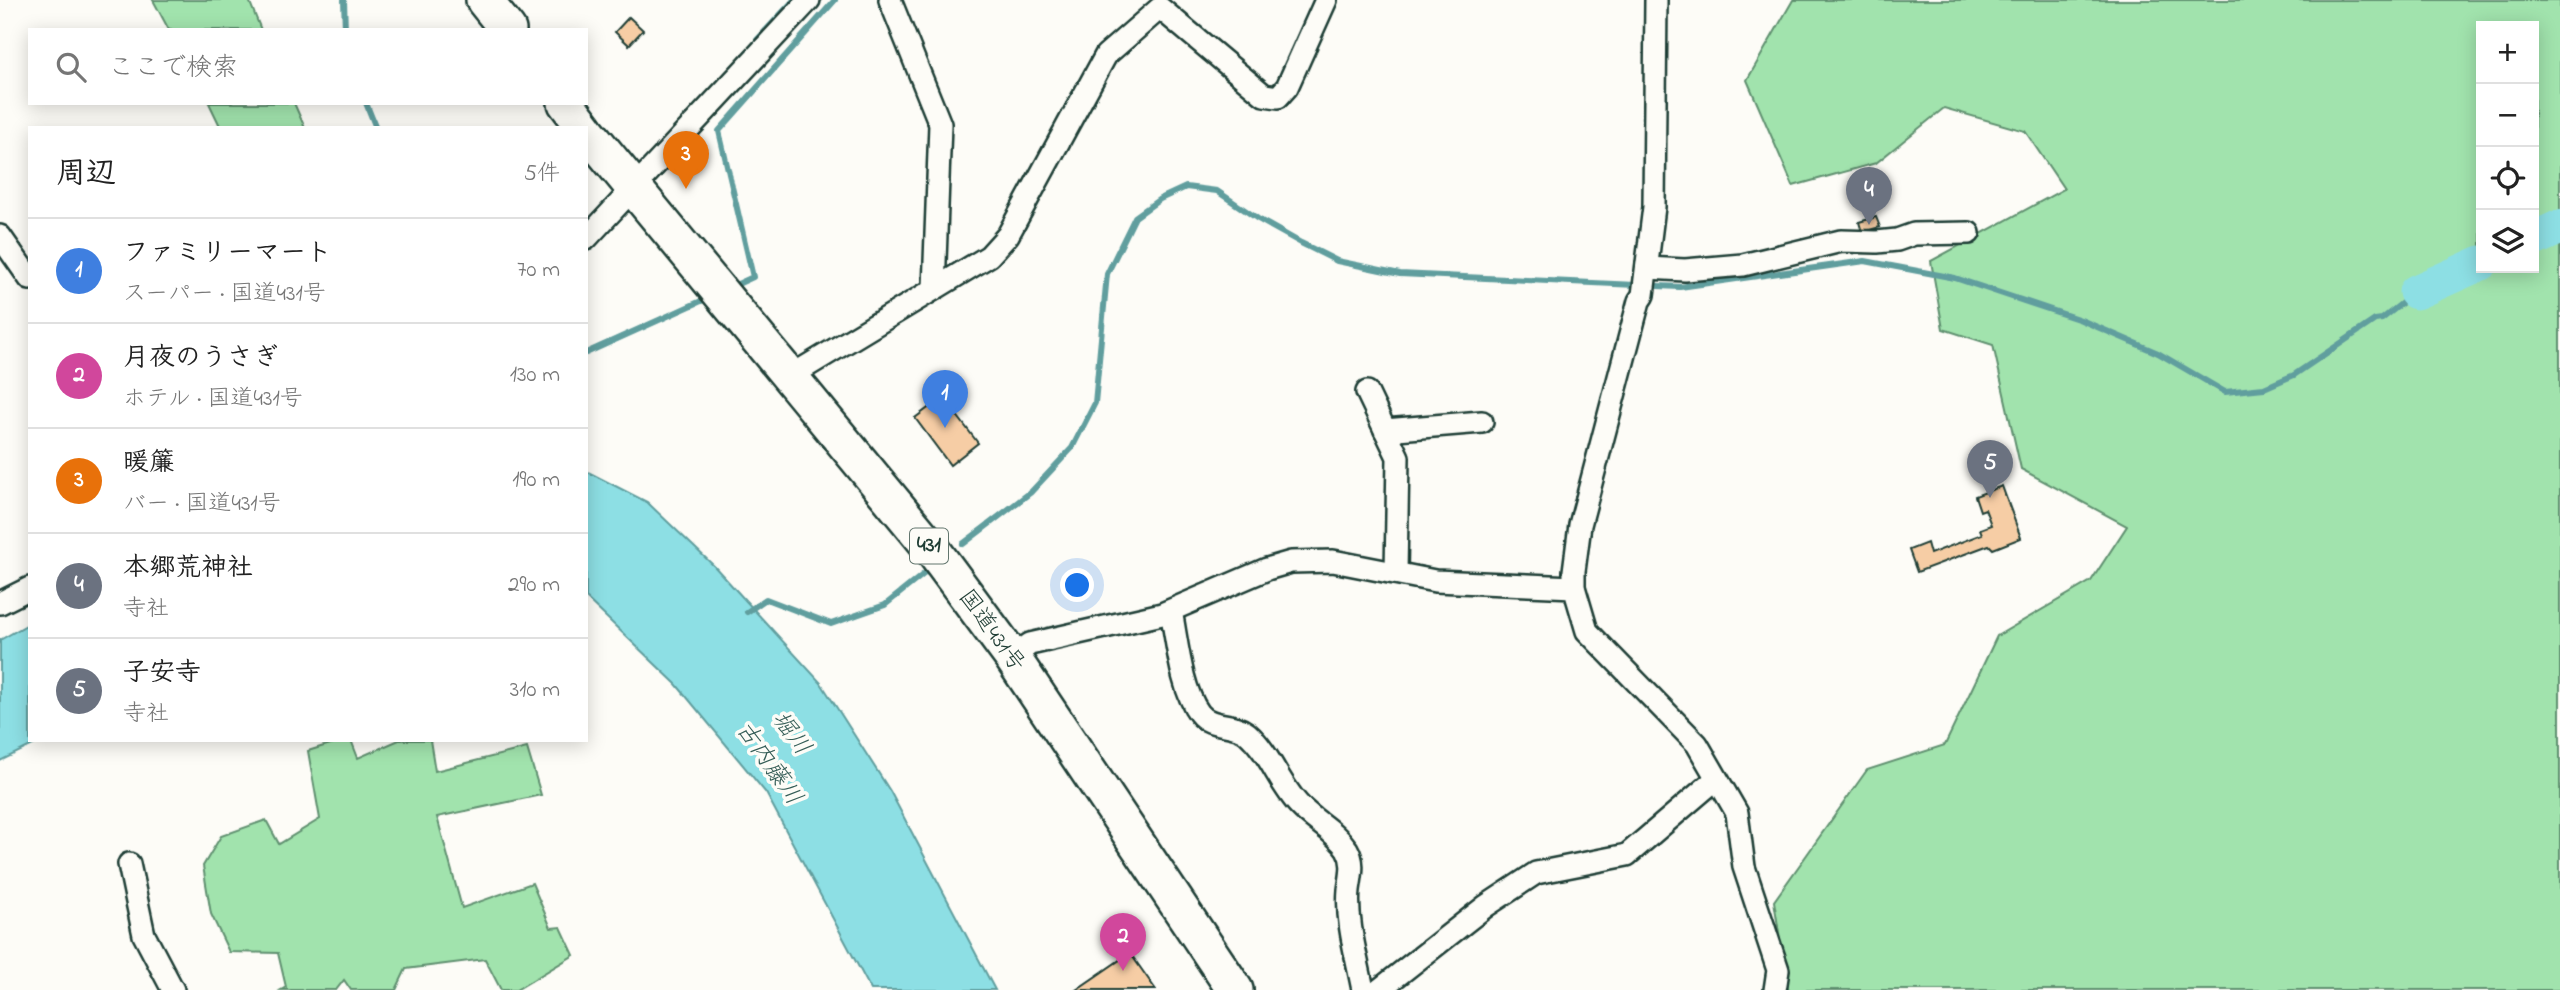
<!DOCTYPE html>
<html lang="ja">
<head>
<meta charset="utf-8">
<style>
  body { margin:0; font-family:"Indie Flower","Klee One",sans-serif; background:#f6f6f6; color:#222 }
  .controls { position:absolute; right:21px; top:21px; display:grid; overflow:hidden; border-radius:0px; box-shadow:0 4px 18px #0003 }
  .controls button { width:63px; height:63px; display:grid; place-items:center; padding:0; border:0; border-bottom:2px solid #e0e0e0; background:#fff; color:#222; font:35px sans-serif }
  .you { position:absolute; left:1078px; top:586px; width:24px; height:24px; margin:-18px; border:5px solid #fff; border-radius:50%; background:#1a73e8; box-shadow:0 0 0 10px #1a73e833 }
  .badge { display:grid; place-items:center; width:46px; height:46px; border-radius:50%; background:#d1495b; color:#fff; font-size:23px; font-weight:700 }
  .pin { position:absolute; translate:-50% -58px; filter:drop-shadow(0 2px 4px #0008) }
  .pin::after { content:''; position:absolute; top:37px; width:24px; height:21px; background:inherit; clip-path:polygon(0 0,100% 0,50% 100%) }
  .list { margin:0; padding:0; list-style:none }
  h2 { display:flex; justify-content:space-between; align-items:center; height:91px; margin:0; padding:0 28px; font-size:30px }
  h2 small { font-size:23px; font-weight:400; color:#767676 }
  .list li { display:grid; grid-template-columns:46px 1fr auto; gap:21px; align-items:center; box-sizing:border-box; height:105px; padding:0 28px; border-top:2px solid #e0e0e0 }
  .list b { display:block; font-size:26px; white-space:nowrap }
  .list p { margin:0; font-size:23px; white-space:nowrap; color:#767676 }
  .list em { font-size:23px; font-style:normal; color:#767676 }
  .icon { flex:none; width:38px; height:38px; fill:none; stroke:currentColor; stroke-width:2; stroke-linecap:round; stroke-linejoin:round }
  .map { position:relative; flex:none; width:2560px; height:990px; overflow:hidden }
  .search { position:absolute; background:#fff; box-shadow:0 4px 18px #0003; left:28px; top:28px; width:560px; height:77px; display:flex; align-items:center; gap:18px; box-sizing:border-box; padding:0 24px; border-radius:0px; color:#767676; font-size:26px }
  .panel { position:absolute; background:#fff; box-shadow:0 4px 18px #0003; left:28px; top:126px; width:560px; height:616px; border-radius:0px }
  .map>svg:first-child { display:block }
</style>
</head>
<body>
<div class="map">
<svg width="2560" height="990" viewBox="0 0 2560 990">
  <rect width="100%" height="100%" fill="#fdfcf7"/>
  <filter id="ink" filterUnits="userSpaceOnUse"><feTurbulence type="fractalNoise" baseFrequency=".0143" numOctaves="2"/><feDisplacementMap in="SourceGraphic" scale="14" xChannelSelector="R" yChannelSelector="G"/><feConvolveMatrix kernelMatrix="1 2 1 2 8 2 1 2 1" color-interpolation-filters="sRGB"/></filter>
  <g filter="url(#ink)">
    <g fill="#a1e3ad" stroke="#609070" stroke-width="2" fill-rule="evenodd">
      <polygon points="153,0 249,0 261,30 169,30"/>
      <path d="M 1793,0 L 2560,0 L 2560,990 L 1788,990 L 1774,901 L 1867,770 L 1945,745 L 1997,636 L 2091,581 L 2127,526 L 2021,469 L 1993,345 L 1943,329 L 1931,261 L 2064,189 L 2025,131 L 1944,108 L 1876,163 L 1793,186 L 1747,80 ZM 2481,26 L 2534,26 L 2534,268 L 2481,268 Z"/>
      <polygon points="209,103 294,103 305,128 221,128"/>
      <polygon points="343,740 351,740 358,758 399,740 430,740 435,771 527,748 541,795 437,817 462,908 532,883 551,928 561,927 574,955 516,990 501,990 485,959 406,969 396,990 351,990 344,980 336,990 281,990 286,987 278,953 229,952 211,914 203,866 221,836 266,820 279,844 320,819 308,751"/>
    </g>
    <g fill="#8ddfe4" stroke="#619e9e" stroke-width="2">
      <polygon points="586,471 647,502 714,566 821,683 890,791 995,990 871,990 766,793 676,684 586,598"/>
      <polygon points="30,623 30,740 43,740 0,761 0,640"/>
    </g>
    <g fill="none" stroke-linecap="round" stroke-linejoin="round">
      <g stroke="#619e9e" stroke-width="6">
        <polyline points="344,0 345,30"/>
        <polyline points="757,40 794,0"/>
        <polyline points="366,103 376,128"/>
        <polyline points="729,288 753,277 719,131 835,0"/>
        <polyline points="586,353 710,297"/>
        <polyline points="963,544 1031,492 1072,448 1095,403 1107,274 1135,217 1160,199 1186,187 1217,191 1258,219 1301,243 1337,261 1400,274 1680,287 1865,261 1955,278 2081,320 2158,353 2225,392 2264,388 2294,375 2375,320 2382,319 2416,292"/>
        <polyline points="747,612 766,599 831,624 885,605 925,573"/>
      </g>
      <g stroke="#8ddfe4" stroke-width="35">
        <polyline points="2534,239 2560,227"/>
        <polyline points="2416,292 2481,263"/>
      </g>
    </g>
    <g fill="#f6cda5" stroke="#1f3d34" stroke-width="2">
      <polygon points="629,17 643,30 629,45 615,32"/>
      <polygon points="1876,217 1880,227 1862,232 1859,222"/>
      <polygon points="943,397 978,443 950,465 915,418"/>
      <polygon points="2002,486 2021,538 1993,549 1989,545 1917,572 1909,550 1927,543 1930,554 1982,534 1980,529 1991,525 1985,509 1980,511 1975,496"/>
      <polygon points="1130,953 1156,990 1076,990"/>
    </g>
    <g fill="none" stroke-linecap="round" stroke-linejoin="round">
      <defs>
        <g id="minor">
          <polyline points="890,0 940,124 934,289"/>
          <polyline points="1656,0 1654,207 1643,295 1639,301 1580,525 1574,571 1574,587 1587,631 1697,744 1737,813 1744,867 1778,970 1775,990"/>
          <polyline points="0,236 30,279"/>
          <polyline points="586,239 809,0"/>
          <polyline points="1647,268 1685,270 1743,265 1841,241 1877,242 1897,240 1914,234 1969,233"/>
          <polyline points="789,377 989,256 1008,235 1106,55 1160,8 1264,95 1278,97 1287,87 1326,0"/>
          <polyline points="1367,392 1398,457 1396,573"/>
          <polyline points="1385,430 1482,422"/>
          <polyline points="0,603 30,588"/>
          <path d="M 1171,611 C 1177,640 1181,689 1199,713 C 1210,728 1233,722 1247,733 C 1270,753 1279,784 1300,806 C 1314,821 1335,831 1347,849 C 1355,863 1351,875 1349,890 C 1346,922 1357,958 1363,990"/>
          <polyline points="1012,657 1030,644 1162,614 1267,569 1291,562 1333,561 1435,581 1574,587"/>
          <polyline points="129,864 144,935 173,990"/>
          <polyline points="1379,990 1486,906 1536,873 1627,855 1716,779"/>
        </g>
        <g id="trunk">
          <polyline points="484,0 508,30"/>
          <polyline points="566,103 585,128"/>
          <polyline points="586,130 932,549 1012,657 1235,990"/>
        </g>
      </defs>
      <use href="#minor" stroke="#1f3d34" stroke-width="26"/>
      <use href="#trunk" stroke="#1f3d34" stroke-width="40"/>
      <use href="#minor" stroke="#fdfcf7" stroke-width="21"/>
      <use href="#trunk" stroke="#fdfcf7" stroke-width="35"/>
    </g>
  </g>
  <g text-anchor="middle" dominant-baseline="central" stroke-width="7" stroke-linejoin="round" paint-order="stroke">
    <rect fill="#fdfcf7" stroke="#62766e" stroke-width="2" x="910" y="528.5" width="38" height="35" rx="5"/>
    <g font-size="21" font-weight="bold" fill="#1f3d34">
      <text x="929" y="546">431</text>
    </g>
    <g font-size="23" fill="#1f3d34" stroke="#fdfcf7">
      <text transform="translate(991 631) rotate(54)">国道431号</text>
    </g>
    <g font-size="24" font-style="italic" fill="#355d57" stroke="#fdfcf7">
      <text transform="translate(790 734) rotate(53)">堀川</text>
      <text transform="translate(768 764) rotate(55)">古内藤川</text>
    </g>
  </g>
</svg>
<div class="controls">
<button>+</button>
<button>−</button>
<button><svg class="icon" aria-label="locate" viewBox="0 0 24 24"><circle cx="12" cy="12" r="6"/><path d="M12 2v4M12 18v4M2 12h4M18 12h4"/></svg></button>
<button><svg class="icon" aria-label="layers" viewBox="0 0 24 24"><path d="M12 4l9 5-9 5-9-5zM3 14l9 5 9-5"/></svg></button>
</div>
<div class="you"></div>
<div class="pin badge" style="left:945px;top:428px;background:#3f7fe0">1</div>
<div class="pin badge" style="left:1123px;top:971px;background:#d1479c">2</div>
<div class="pin badge" style="left:686px;top:189px;background:#e8710a">3</div>
<div class="pin badge" style="left:1869px;top:225px;background:#6b7280">4</div>
<div class="pin badge" style="left:1990px;top:498px;background:#6b7280">5</div>
<div class="search"><svg class="icon" aria-label="search" viewBox="0 0 24 24"><circle cx="10" cy="10" r="6"/><path d="M15 15l6 6"/></svg>ここで検索</div>
<section class="panel">
<h2>周辺<small>5件</small></h2>
<ul class="list">
<li><span class="badge" style="background:#3f7fe0">1</span><div><b>ファミリーマート</b><p>スーパー · 国道431号</p></div><em>70 m</em></li>
<li><span class="badge" style="background:#d1479c">2</span><div><b>月夜のうさぎ</b><p>ホテル · 国道431号</p></div><em>130 m</em></li>
<li><span class="badge" style="background:#e8710a">3</span><div><b>暖簾</b><p>バー · 国道431号</p></div><em>190 m</em></li>
<li><span class="badge" style="background:#6b7280">4</span><div><b>本郷荒神社</b><p>寺社</p></div><em>290 m</em></li>
<li><span class="badge" style="background:#6b7280">5</span><div><b>子安寺</b><p>寺社</p></div><em>310 m</em></li>
</ul>
</section>
</div>
</body>
</html>
